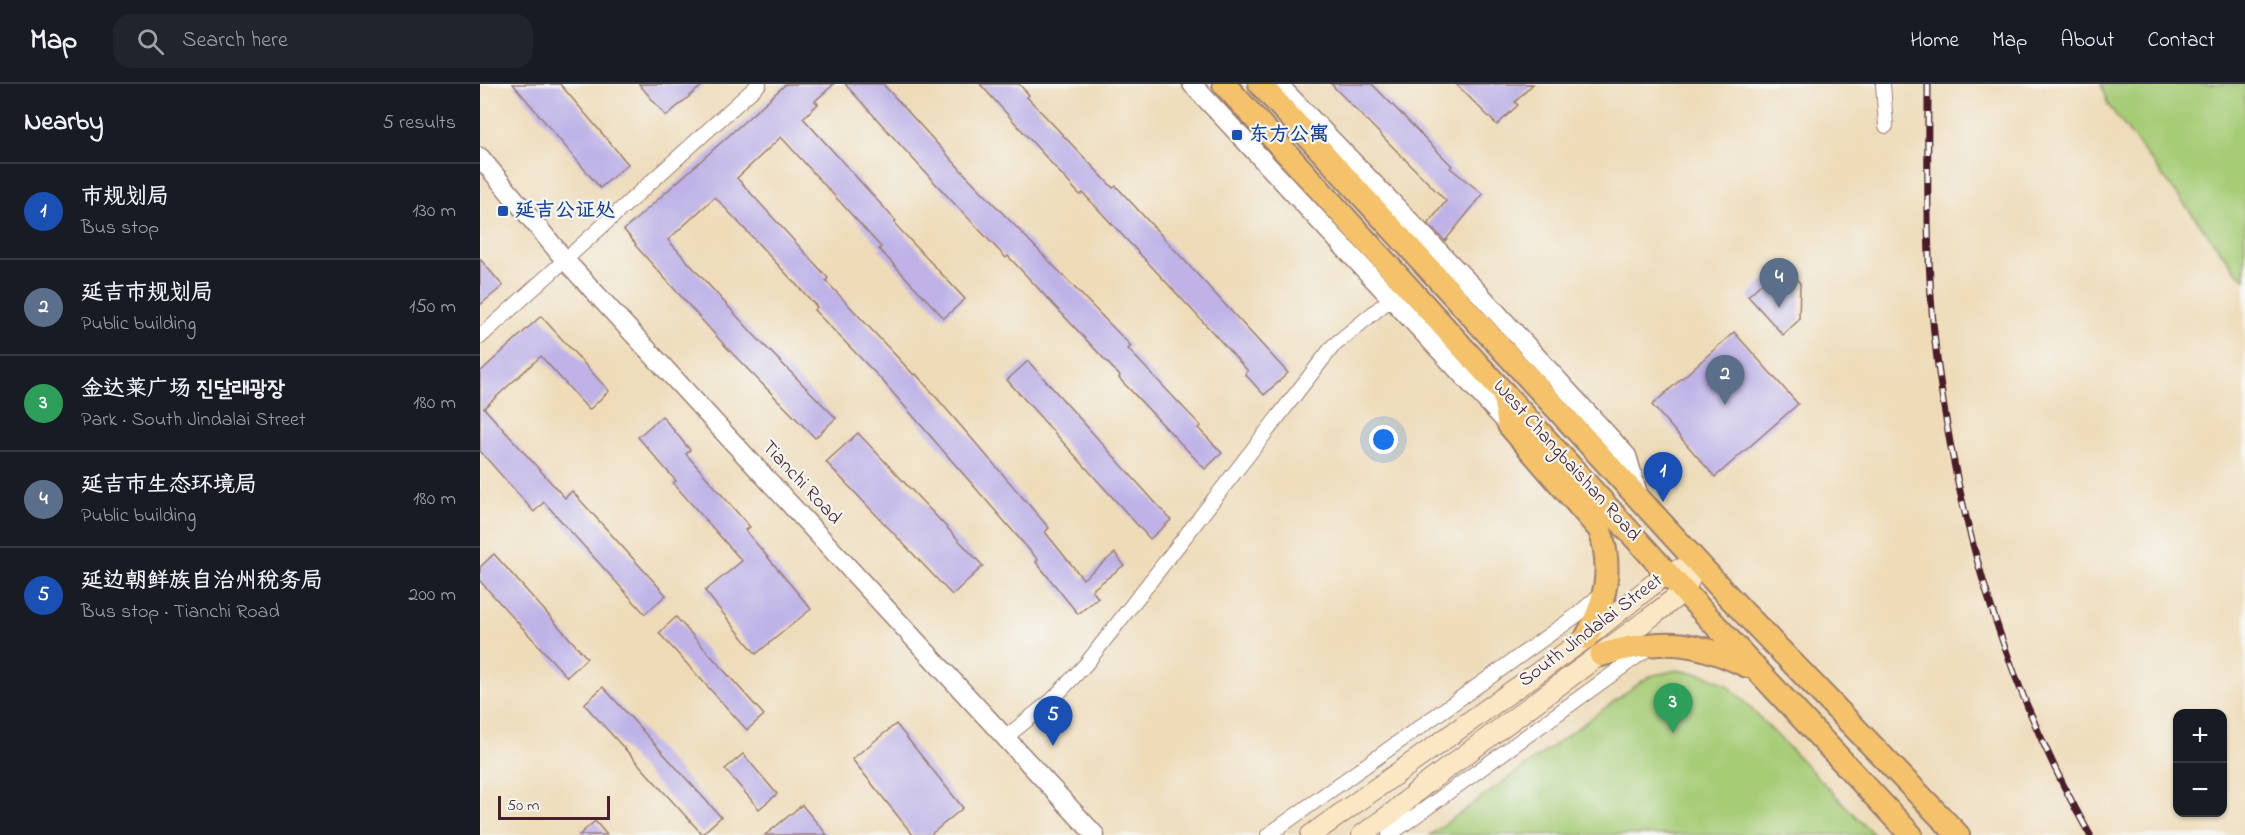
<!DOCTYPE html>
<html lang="en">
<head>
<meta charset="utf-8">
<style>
  body { margin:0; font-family:"Indie Flower","LXGW WenKai TC","Poor Story",sans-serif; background:#20242c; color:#f1f3f6 }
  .controls { position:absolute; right:18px; bottom:18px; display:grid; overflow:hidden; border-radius:12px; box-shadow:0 2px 4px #0004 }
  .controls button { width:54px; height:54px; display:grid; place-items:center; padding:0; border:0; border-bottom:2px solid #363941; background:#171b24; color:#f1f3f6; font:30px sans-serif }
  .scale { position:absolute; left:18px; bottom:15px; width:112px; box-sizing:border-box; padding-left:6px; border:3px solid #4a1f2b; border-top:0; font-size:16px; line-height:21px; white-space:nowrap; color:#4a1f2b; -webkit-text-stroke:4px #f6f6f2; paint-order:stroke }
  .you { position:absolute; left:904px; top:356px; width:21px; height:21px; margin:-15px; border:4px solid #fff; border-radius:50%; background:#1a73e8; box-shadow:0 0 0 9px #1a73e833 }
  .badge { display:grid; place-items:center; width:39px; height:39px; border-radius:50%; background:#1a73e8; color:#fff; font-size:20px; font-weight:700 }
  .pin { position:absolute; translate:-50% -50px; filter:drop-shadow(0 2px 3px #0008) }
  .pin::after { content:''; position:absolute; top:32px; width:21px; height:18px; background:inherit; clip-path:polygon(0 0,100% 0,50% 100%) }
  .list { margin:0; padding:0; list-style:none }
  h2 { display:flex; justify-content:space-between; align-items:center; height:78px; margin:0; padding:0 24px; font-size:26px }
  h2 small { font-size:20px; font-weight:400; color:#9ea1a6 }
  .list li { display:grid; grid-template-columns:39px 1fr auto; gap:18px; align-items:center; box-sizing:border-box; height:96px; padding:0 24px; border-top:2px solid #363941 }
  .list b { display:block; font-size:22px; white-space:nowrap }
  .list p { margin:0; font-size:20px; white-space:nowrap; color:#9ea1a6 }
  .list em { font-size:20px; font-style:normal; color:#9ea1a6 }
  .icon { flex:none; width:33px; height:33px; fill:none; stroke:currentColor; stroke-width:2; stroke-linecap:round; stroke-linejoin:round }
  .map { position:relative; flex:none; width:1765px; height:751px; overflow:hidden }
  header { display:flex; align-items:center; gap:36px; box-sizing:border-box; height:84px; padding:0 30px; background:#171b24; border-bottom:2px solid #363941 }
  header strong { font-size:28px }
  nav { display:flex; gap:33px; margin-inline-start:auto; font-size:21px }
  .search { width:420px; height:54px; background:#20242c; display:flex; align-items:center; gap:15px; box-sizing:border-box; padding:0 21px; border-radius:18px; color:#9ea1a6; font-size:22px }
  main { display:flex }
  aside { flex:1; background:#171b24 }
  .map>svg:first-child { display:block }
</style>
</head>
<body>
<header>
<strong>Map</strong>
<div class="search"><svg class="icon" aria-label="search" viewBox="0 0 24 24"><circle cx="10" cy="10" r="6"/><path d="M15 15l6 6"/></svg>Search here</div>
<nav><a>Home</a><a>Map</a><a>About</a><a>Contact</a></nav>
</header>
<main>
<aside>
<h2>Nearby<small>5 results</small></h2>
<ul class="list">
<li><span class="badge" style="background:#1a4fb4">1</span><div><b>市规划局</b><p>Bus stop</p></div><em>130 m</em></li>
<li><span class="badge" style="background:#5c6f8a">2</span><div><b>延吉市规划局</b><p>Public building</p></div><em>150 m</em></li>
<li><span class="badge" style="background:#2e9e5b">3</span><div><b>金达莱广场 진달래광장</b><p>Park · South Jindalai Street</p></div><em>180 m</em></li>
<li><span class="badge" style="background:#5c6f8a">4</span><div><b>延吉市生态环境局</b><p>Public building</p></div><em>180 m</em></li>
<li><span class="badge" style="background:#1a4fb4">5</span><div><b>延边朝鲜族自治州税务局</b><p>Bus stop · Tianchi Road</p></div><em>200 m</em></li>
</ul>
</aside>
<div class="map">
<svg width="1765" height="751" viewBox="0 0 1765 751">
  <rect width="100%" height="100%" fill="#f6f6f2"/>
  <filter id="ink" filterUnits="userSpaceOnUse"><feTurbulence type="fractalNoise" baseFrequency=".0167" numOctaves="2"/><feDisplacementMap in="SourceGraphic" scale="12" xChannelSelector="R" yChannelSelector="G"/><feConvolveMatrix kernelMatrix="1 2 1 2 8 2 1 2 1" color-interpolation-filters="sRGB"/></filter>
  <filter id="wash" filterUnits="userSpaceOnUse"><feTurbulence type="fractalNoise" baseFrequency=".008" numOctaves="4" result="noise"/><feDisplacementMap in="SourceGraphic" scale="24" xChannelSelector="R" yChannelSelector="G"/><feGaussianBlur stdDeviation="1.35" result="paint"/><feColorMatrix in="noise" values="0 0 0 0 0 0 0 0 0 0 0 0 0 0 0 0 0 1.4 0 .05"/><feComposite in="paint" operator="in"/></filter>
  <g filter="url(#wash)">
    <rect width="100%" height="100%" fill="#eedcb9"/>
    <g fill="#a6cc76" stroke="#787650" stroke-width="1.5">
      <polygon points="1621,0 1765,0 1765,195 1756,187 1628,21"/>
      <polygon points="1197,586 1226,591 1248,601 1394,751 950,751 1162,597 1170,592"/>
    </g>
    <g id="blocks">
      <g fill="#beb2e7">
        <polygon points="33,0 80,0 148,80 120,104"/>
        <polygon points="159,0 224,0 186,32"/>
        <polygon points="306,0 354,0 335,17 338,20 323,34 416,137 414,139 485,215 464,234 399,165 401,163 301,53 257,94 348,194 346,197 434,291 436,290 569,444 565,448 603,495 635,469 644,481 612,506 618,514 598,530 556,478 558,476 400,294 334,226 337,223 235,113 188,156 275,252 356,334 335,354 247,264 155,161 156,160 144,146"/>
        <polygon points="365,0 403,0 481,86 651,262 648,265 721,342 718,344 742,369 725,385 639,294 640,292 528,172 526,174 454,98"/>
        <polygon points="500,0 539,0 549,11 547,13 633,104 636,102 808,289 784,311 765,290 768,287 713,227 603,109 600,111"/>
        <polygon points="851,0 892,0 972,82 970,84 1003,110 965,157 948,140 966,117"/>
        <polygon points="976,0 1053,0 1035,18 1038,21 1017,41"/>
        <polygon points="0,175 23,202 0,221"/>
        <polygon points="1302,180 1320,199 1319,236 1303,251 1268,212"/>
        <polygon points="61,232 129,307 109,326 61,272 4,324 85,414 92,407 186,511 165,530 64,418 54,428 0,367 0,288"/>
        <polygon points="1254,248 1318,320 1235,393 1172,321"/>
        <polygon points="548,277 691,436 670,455 527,296"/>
        <polygon points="182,332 210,366 206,370 270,443 265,446 331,525 276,570 225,507 262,477 193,399 196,397 158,353"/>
        <polygon points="378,349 503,482 472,511 346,378"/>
        <polygon points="14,470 107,574 87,593 0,497 0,483"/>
        <polygon points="196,533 284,631 267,646 179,549"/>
        <polygon points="123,603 241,733 222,750 104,620"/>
        <polygon points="416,640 483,724 450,751 433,751 372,675"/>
        <polygon points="263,670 297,710 279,725 245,685"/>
        <polygon points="322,721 347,751 285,751"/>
        <polygon points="115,737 127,751 99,751"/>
      </g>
    </g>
  </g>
  <g filter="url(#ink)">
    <use href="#blocks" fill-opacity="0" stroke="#9c7e72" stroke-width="1.5"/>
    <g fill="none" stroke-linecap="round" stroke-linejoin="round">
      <defs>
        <g id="minor">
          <polyline points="1403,0 1406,42"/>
          <polyline points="0,253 279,0"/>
          <polyline points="526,653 572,616 606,580 853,262 919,208"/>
          <polyline points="788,751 1097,531 1121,510"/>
          <polyline points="909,751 1170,563"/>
        </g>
        <g id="tertiary">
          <polyline points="712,0 1029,341"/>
          <polyline points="798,0 999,209 1147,372 1159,413"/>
          <polyline points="0,73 85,176 615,751"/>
        </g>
        <g id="secondary">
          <polyline points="831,751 1106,554 1187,489 1219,480"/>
          <polyline points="882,751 916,726 943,702 1176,529 1204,507 1210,495"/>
        </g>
        <g id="primary">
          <polyline points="744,0 1187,489 1431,751"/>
          <polyline points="780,0 1249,513 1478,751"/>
          <path d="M 1023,308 L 1029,341 L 1120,446 C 1133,485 1126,519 1106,554"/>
          <path d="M 1121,571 C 1179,554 1212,555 1267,582"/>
        </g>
      </defs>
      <use href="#minor" stroke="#9c7e72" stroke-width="16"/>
      <use href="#tertiary" stroke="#9c7e72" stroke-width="21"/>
      <use href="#secondary" stroke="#9c7e72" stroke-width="22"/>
      <use href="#primary" stroke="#9c7e72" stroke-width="26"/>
      <use href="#minor" stroke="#fff" stroke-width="14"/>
      <use href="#tertiary" stroke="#fff" stroke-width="18"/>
      <use href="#secondary" stroke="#fae7c3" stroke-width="20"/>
      <use href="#primary" stroke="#f3c26a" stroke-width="22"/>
      <defs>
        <path id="rail" d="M 1448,0 C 1448,94 1445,189 1458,282 C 1479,445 1529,608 1610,751"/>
      </defs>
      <use href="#rail" stroke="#4a1f2b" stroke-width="7"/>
      <use href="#rail" stroke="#f6f6f2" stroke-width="4.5" stroke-dasharray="14" stroke-linecap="butt"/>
    </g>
  </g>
  <g fill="#1a4fb4" stroke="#f6f6f2" stroke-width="2">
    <rect x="751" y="45" width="12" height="12" rx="3"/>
    <rect x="17" y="121" width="12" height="12" rx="3"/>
  </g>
  <g text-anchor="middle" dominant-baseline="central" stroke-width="4.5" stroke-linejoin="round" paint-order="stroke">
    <g font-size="20" font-weight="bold" fill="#164399" stroke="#f6f6f2" text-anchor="start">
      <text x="769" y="51">东方公寓</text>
      <text x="35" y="127">延吉公证处</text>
    </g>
    <g font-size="20" fill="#4a1f2b" stroke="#f6f6f2">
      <text transform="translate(1086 377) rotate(48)">West Changbaishan Road</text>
      <text transform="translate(321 399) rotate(47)">Tianchi Road</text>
      <text transform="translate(1111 547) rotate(-37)">South Jindalai Street</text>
    </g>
  </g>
</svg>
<div class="controls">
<button>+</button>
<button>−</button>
</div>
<div class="scale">50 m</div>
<div class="you"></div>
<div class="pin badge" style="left:1183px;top:418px;background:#1a4fb4">1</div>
<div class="pin badge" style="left:1245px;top:321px;background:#5c6f8a">2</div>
<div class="pin badge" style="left:1193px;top:649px;background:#2e9e5b">3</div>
<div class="pin badge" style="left:1299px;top:224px;background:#5c6f8a">4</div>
<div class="pin badge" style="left:573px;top:662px;background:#1a4fb4">5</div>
</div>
</main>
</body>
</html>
